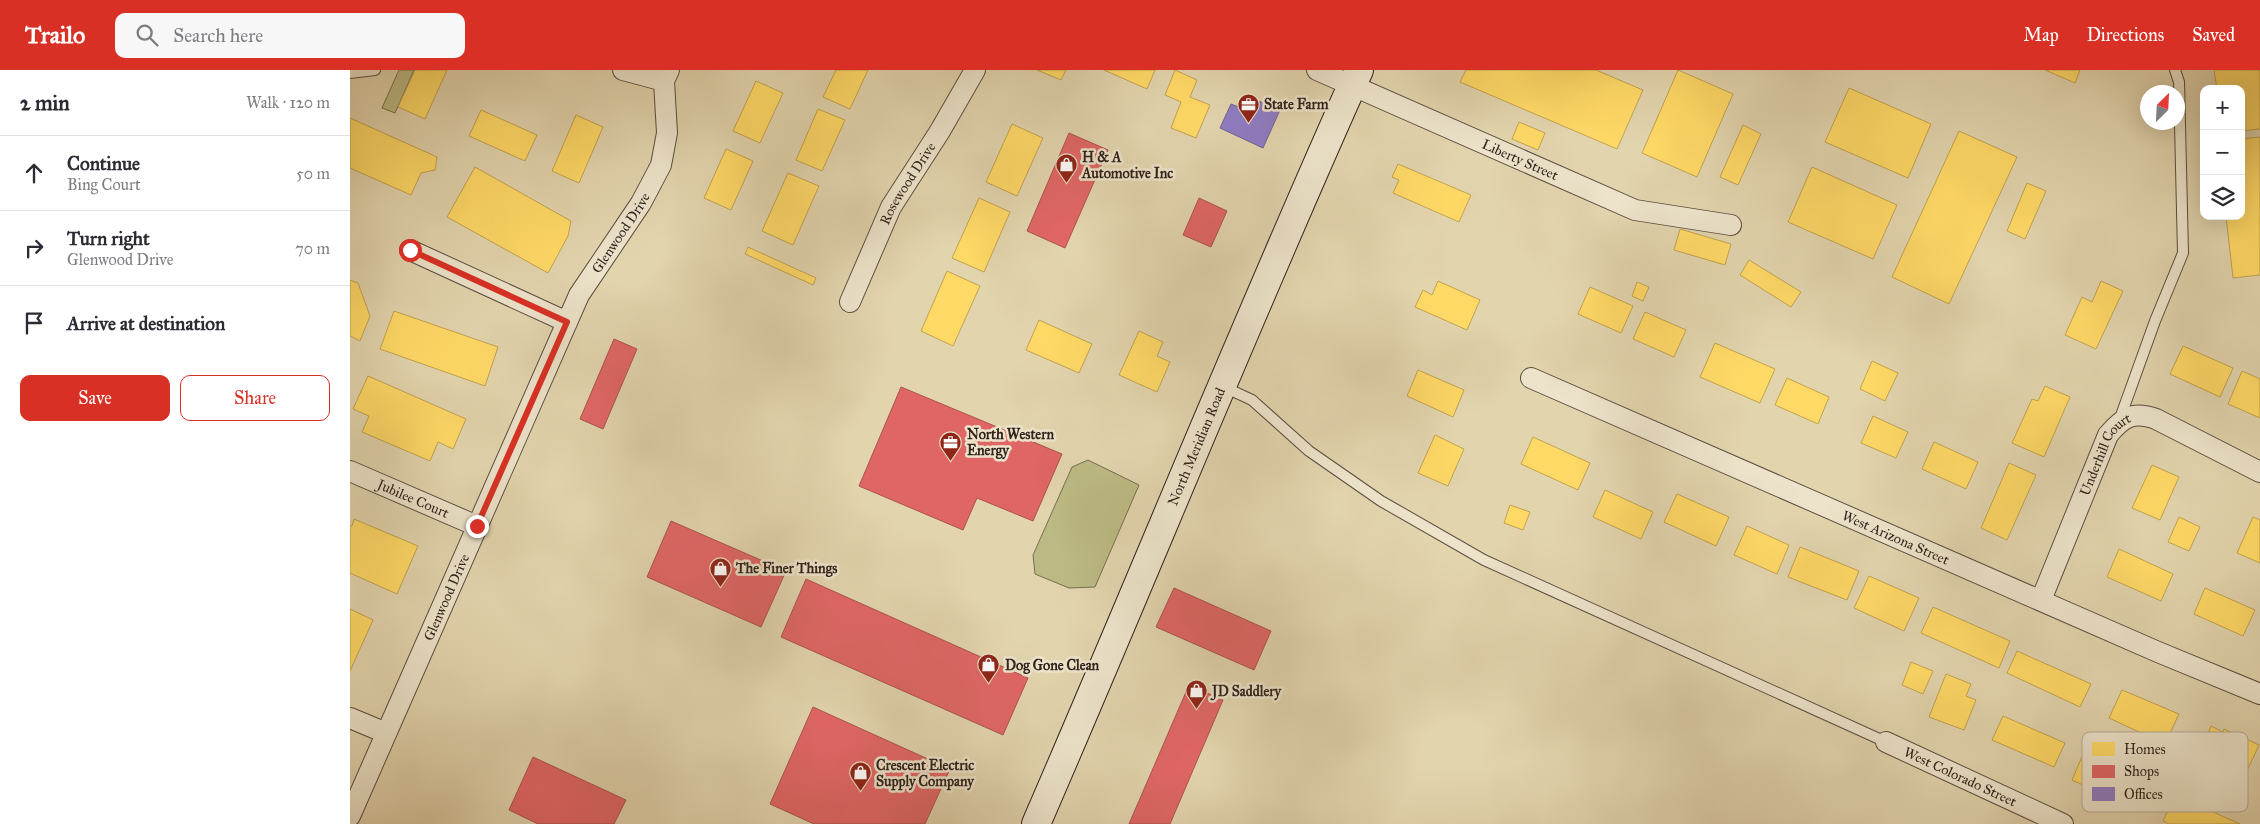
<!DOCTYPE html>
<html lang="en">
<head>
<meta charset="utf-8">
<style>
  body { margin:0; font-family:"IM FELL Great Primer",serif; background:#f7f7f7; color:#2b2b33 }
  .controls { position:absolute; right:15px; top:15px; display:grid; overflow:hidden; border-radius:10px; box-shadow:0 5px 20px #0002 }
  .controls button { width:45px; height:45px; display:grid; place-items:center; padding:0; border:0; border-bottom:1px solid #e1e1e2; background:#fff; color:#2b2b33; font:25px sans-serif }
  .compass { position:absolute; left:1790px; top:15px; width:45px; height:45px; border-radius:50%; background:#fff; box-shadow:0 5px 20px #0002; rotate:24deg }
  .stop { position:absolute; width:15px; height:15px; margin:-11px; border:4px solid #d93025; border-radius:50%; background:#fff }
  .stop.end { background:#d93025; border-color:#fff; box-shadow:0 1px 5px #0008 }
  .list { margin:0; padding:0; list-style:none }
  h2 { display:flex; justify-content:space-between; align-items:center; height:65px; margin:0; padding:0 20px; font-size:21px }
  h2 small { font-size:16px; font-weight:400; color:#7c7c81 }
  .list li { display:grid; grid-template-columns:32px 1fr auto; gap:15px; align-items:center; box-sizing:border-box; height:75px; padding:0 20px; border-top:1px solid #e1e1e2 }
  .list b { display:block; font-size:19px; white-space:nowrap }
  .list p { margin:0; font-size:16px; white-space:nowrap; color:#7c7c81 }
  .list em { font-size:16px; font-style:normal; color:#7c7c81 }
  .actions { display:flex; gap:10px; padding:15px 20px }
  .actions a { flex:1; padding:11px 0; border:1px solid #d93025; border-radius:10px; text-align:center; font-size:18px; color:#d93025 }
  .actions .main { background:#d93025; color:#fff }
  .icon { flex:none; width:28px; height:28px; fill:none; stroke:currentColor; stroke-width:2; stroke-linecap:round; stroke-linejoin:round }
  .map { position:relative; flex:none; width:1910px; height:754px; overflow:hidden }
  header { display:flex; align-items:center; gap:30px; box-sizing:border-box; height:70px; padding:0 25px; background:#d93025; color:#fff }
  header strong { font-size:24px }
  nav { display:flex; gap:28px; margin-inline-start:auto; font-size:18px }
  .search { width:350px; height:45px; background:#f7f7f7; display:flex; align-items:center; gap:12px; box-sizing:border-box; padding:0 18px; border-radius:10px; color:#7c7c81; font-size:19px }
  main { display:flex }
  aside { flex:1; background:#fff }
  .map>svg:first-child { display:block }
</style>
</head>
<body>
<header>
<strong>Trailo</strong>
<div class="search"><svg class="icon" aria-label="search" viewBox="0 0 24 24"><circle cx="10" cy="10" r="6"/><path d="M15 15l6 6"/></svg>Search here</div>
<nav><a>Map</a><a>Directions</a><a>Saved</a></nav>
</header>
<main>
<aside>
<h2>2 min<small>Walk · 120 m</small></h2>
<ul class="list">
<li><svg class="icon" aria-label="ahead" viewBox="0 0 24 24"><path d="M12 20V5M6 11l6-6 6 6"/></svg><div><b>Continue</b><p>Bing Court</p></div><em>50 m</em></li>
<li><svg class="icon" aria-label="right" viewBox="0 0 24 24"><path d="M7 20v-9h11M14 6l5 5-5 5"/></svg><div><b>Turn right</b><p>Glenwood Drive</p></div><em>70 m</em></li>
<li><svg class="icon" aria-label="arrive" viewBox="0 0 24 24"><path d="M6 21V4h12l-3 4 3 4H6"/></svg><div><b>Arrive at destination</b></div></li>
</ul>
<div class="actions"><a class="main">Save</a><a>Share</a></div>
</aside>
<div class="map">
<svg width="1910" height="754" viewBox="0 0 1910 754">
  <rect width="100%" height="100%" fill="#e2d4ad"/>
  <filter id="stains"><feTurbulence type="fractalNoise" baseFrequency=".004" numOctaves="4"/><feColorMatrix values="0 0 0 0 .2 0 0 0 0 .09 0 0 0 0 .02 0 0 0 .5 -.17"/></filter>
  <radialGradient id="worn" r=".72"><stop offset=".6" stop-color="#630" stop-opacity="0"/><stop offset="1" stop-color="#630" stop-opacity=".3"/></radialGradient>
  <g fill="#bcba84" stroke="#766e50">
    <polygon points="49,0 64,0 45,43 32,38"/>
    <polygon points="738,390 789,415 745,517 719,518 685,504 683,485 722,397"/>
  </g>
  <g fill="#ffd966" stroke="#c1a250">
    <polygon points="65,0 97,0 75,49 48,37"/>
    <polygon points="486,0 518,0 500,39 473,27"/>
    <polygon points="687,0 716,0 711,10"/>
    <polygon points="754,0 805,0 797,19"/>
    <polygon points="825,0 847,10 840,27 860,35 846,68 821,58 831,32 815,25"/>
    <polygon points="1116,0 1246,0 1293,20 1267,79 1110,12"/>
    <polygon points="1328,0 1383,24 1347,107 1292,83"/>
    <polygon points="1695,0 1730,0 1725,13"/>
    <polygon points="1864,0 1910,0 1910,59 1891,61 1891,19 1867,19"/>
    <polygon points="406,11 433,23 410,73 383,61"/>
    <polygon points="1499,18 1581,54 1558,108 1475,72"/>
    <polygon points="468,39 495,50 472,101 446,90"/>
    <polygon points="131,40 187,65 175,91 119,66"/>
    <polygon points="226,45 253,57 229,113 202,101"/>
    <polygon points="0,48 87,87 85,100 71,103 61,125 0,98"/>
    <polygon points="1169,52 1195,63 1188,80 1162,69"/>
    <polygon points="662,54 693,68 667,126 636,112"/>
    <polygon points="1393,55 1411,64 1388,115 1370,107"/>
    <polygon points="1609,61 1667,87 1599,234 1542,207"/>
    <polygon points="1910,67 1910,205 1883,208 1876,146 1891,146 1891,69"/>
    <polygon points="376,79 403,91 381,140 354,128"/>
    <polygon points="1048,94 1121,125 1109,152 1043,123 1049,110 1042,107"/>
    <polygon points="125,97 221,151 218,166 198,203 97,147"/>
    <polygon points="1462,97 1547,135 1523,189 1438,152"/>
    <polygon points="438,103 469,116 443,175 412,161"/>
    <polygon points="1677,113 1696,121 1675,169 1657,161"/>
    <polygon points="629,128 660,142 634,202 602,188"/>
    <polygon points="1330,159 1381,174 1375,195 1324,180"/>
    <polygon points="398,177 466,208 463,215 395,184"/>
    <polygon points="1399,190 1451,222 1441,237 1390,205"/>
    <polygon points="597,201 630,216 603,276 571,261"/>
    <polygon points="0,210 8,213 20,246 10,271 0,266"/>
    <polygon points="1088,211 1130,230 1117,260 1065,237 1073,220 1082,225"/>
    <polygon points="1751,211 1773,221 1746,279 1715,265 1732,227 1742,232"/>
    <polygon points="1287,212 1299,217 1293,231 1282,226"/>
    <polygon points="1240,217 1283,236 1271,263 1228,244"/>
    <polygon points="44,241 148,277 135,316 30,279"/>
    <polygon points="1295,242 1336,260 1324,287 1283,269"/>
    <polygon points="689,250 742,274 729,303 676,280"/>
    <polygon points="789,261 813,272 807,286 820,292 807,322 769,305"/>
    <polygon points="1365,273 1425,299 1410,333 1350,307"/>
    <polygon points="1833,276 1883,298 1870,327 1820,304"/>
    <polygon points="1522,291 1548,303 1535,331 1510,319"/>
    <polygon points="1068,300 1114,320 1103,347 1057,326"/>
    <polygon points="1892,301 1910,309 1910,348 1878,334"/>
    <polygon points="18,306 116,349 103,379 88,372 80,391 12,362 19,346 3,339"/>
    <polygon points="1437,308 1479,327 1468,354 1425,335"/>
    <polygon points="1695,316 1720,327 1694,387 1662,373 1682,329 1688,331"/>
    <polygon points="1523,346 1558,362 1546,388 1511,373"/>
    <polygon points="1085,365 1114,379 1098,416 1068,403"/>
    <polygon points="1183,367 1240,393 1228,420 1171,394"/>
    <polygon points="1584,372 1628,392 1616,419 1572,399"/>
    <polygon points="1659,393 1686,405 1657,470 1631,458"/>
    <polygon points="1802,395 1829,407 1810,450 1782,438"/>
    <polygon points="1255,420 1303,442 1291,469 1243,447"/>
    <polygon points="1327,424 1379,447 1366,476 1314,452"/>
    <polygon points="1160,435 1180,442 1173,460 1154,453"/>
    <polygon points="1829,447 1850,457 1839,481 1818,472"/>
    <polygon points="1903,447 1910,450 1910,493 1887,483"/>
    <polygon points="4,449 68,476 47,524 0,503 0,455 2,456"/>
    <polygon points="1397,456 1439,475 1427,504 1384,485"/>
    <polygon points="1450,477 1509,501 1497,530 1438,507"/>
    <polygon points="1769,479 1823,504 1811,531 1757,507"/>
    <polygon points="1519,506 1569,528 1554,561 1504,538"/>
    <polygon points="1855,518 1905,540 1893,566 1844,544"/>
    <polygon points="1583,537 1660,571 1649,598 1571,563"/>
    <polygon points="0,539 23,550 0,601"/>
    <polygon points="1667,581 1741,614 1730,637 1657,603"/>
    <polygon points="1561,592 1583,601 1573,624 1552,615"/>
    <polygon points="1596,604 1621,614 1616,626 1626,630 1614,660 1579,647"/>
    <polygon points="1772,620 1829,644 1815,674 1759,648"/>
    <polygon points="1653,646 1715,673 1704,697 1642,670"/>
    <polygon points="1861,656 1873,662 1874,659 1909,675 1896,703 1850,682"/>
    <polygon points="1734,682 1802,713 1790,741 1722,710"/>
    <polygon points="1825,725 1890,754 1819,754 1813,751"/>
  </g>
  <g fill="#e06666" stroke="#ab5250">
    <polygon points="719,63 758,80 715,178 677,161"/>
    <polygon points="849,128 877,141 861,177 833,165"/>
    <polygon points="264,269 287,279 253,359 230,349"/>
    <polygon points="551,317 712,384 683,451 627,428 613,460 509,416"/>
    <polygon points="321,451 436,501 411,557 297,507"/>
    <polygon points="456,509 678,608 653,665 431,567"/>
    <polygon points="824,518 921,561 904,600 806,557"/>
    <polygon points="839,615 873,630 820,754 779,754"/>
    <polygon points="463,637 600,699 575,754 464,754 420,734"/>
    <polygon points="183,687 276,730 264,754 188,754 159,740"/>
  </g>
  <polygon fill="#8e7cc3" stroke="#726191" points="899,27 930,40 913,78 870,58 881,34 894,39"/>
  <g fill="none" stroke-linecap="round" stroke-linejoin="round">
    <defs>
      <g id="lane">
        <polyline points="0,3 25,0"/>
        <polyline points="874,317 902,330 959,381 1031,431 1134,490 1536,672"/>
        <polyline points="1769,351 1805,251 1833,183 1829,12 1825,0"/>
      </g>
      <g id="street">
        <polyline points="273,0 314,11"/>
        <path id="s1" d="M 967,0 L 1285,140 L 1381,155"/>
        <polyline points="60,180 217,252"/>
        <path id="s2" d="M 500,232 L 541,137 L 590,61 L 625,0"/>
        <path id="s3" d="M 1181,308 L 1808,582 L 1910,624"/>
        <path id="s4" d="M 0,401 L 127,456"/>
        <path id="s5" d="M 1691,530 L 1758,365 C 1773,347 1783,341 1806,349 L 1910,402"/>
        <polyline points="0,648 36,663"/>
        <path id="s6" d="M 1536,672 L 1713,754"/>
        <path id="s7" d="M 0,746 L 229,225 L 291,133 L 311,95 L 317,63 L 314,11 L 319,0"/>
      </g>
      <g id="secondary">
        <path id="s8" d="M 686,754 C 795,503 897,249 1009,0"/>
      </g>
    </defs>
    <use href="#lane" stroke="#5c4e40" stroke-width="12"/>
    <use href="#street" stroke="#5c4e40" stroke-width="22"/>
    <use href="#secondary" stroke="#30221c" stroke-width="30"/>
    <use href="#lane" stroke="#ece3ca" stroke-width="10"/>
    <use href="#street" stroke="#ece3ca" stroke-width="20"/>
    <use href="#secondary" stroke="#ece3ca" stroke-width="28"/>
  </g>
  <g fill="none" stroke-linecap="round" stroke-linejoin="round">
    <polyline stroke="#d93025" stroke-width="6" points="60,180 217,252 127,456"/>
  </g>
  <defs>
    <symbol id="office-pin" viewBox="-11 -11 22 30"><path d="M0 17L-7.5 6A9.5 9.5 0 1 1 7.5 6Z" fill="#8f2418" stroke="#ece3ca"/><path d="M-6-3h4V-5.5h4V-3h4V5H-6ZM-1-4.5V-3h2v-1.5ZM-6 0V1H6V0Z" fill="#fff"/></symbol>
    <symbol id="shop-pin" viewBox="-11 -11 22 30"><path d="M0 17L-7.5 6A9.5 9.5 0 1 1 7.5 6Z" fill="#8f2418" stroke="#ece3ca"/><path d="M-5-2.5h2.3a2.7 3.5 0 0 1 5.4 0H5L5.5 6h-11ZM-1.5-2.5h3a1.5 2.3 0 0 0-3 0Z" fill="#fff"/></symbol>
  </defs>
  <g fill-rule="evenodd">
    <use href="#office-pin" x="886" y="22" width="25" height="34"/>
    <use href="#shop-pin" x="704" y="82" width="25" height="34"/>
    <use href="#office-pin" x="588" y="360" width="25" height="34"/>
    <use href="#shop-pin" x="358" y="486" width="25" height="34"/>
    <use href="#shop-pin" x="626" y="582" width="25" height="34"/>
    <use href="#shop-pin" x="834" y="608" width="25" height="34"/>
    <use href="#shop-pin" x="498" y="690" width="25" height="34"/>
  </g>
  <g text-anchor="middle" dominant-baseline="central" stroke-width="5" stroke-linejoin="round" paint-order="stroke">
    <g font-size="14" font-weight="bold" fill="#30221c" stroke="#ece3ca" text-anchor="start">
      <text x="914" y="34">State Farm</text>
      <text x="732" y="87">H &amp; A<tspan x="732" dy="16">Automotive Inc</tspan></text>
      <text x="617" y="364">North Western<tspan x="617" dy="16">Energy</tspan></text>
      <text x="386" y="498">The Finer Things</text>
      <text x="655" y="595">Dog Gone Clean</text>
      <text x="862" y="621">JD Saddlery</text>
      <text x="526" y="695">Crescent Electric<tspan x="526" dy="16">Supply Company</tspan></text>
    </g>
    <g font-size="14" fill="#30221c" stroke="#ece3ca">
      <text stroke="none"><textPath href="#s1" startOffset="222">Liberty Street</textPath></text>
      <text stroke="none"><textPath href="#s2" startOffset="132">Rosewood Drive</textPath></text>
      <text stroke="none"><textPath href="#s7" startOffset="644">Glenwood Drive</textPath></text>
      <text stroke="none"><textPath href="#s8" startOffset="410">North Meridian Road</textPath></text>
      <text stroke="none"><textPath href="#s5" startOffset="160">Underhill Court</textPath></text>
      <text stroke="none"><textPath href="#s4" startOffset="69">Jubilee Court</textPath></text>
      <text stroke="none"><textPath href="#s3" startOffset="398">West Arizona Street</textPath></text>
      <text stroke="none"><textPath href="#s7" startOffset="239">Glenwood Drive</textPath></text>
      <text stroke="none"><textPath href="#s6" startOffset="82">West Colorado Street</textPath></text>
    </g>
  </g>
  <rect x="1732" y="662" width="166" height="80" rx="8" fill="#ece3ca" stroke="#b4a996" stroke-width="1"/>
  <rect x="1742" y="672" width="23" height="14" fill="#ffd966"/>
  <rect x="1742" y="695" width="23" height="13" fill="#e06666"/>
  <rect x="1742" y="717" width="23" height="14" fill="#8e7cc3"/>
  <g font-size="14" fill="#30221c">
    <text x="1774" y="684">Homes</text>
    <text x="1774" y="706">Shops</text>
    <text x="1774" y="729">Offices</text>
  </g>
  <rect width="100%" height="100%" filter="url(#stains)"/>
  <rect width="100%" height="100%" fill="url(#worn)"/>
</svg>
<div class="controls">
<button>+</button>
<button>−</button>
<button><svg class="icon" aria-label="layers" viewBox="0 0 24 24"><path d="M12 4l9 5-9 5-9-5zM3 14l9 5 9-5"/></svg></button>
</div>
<svg class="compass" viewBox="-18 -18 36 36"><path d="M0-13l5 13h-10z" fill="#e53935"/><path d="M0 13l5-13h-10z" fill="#7c7c81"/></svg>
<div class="stop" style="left:60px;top:180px"></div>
<div class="stop end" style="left:127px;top:456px"></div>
</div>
</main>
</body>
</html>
